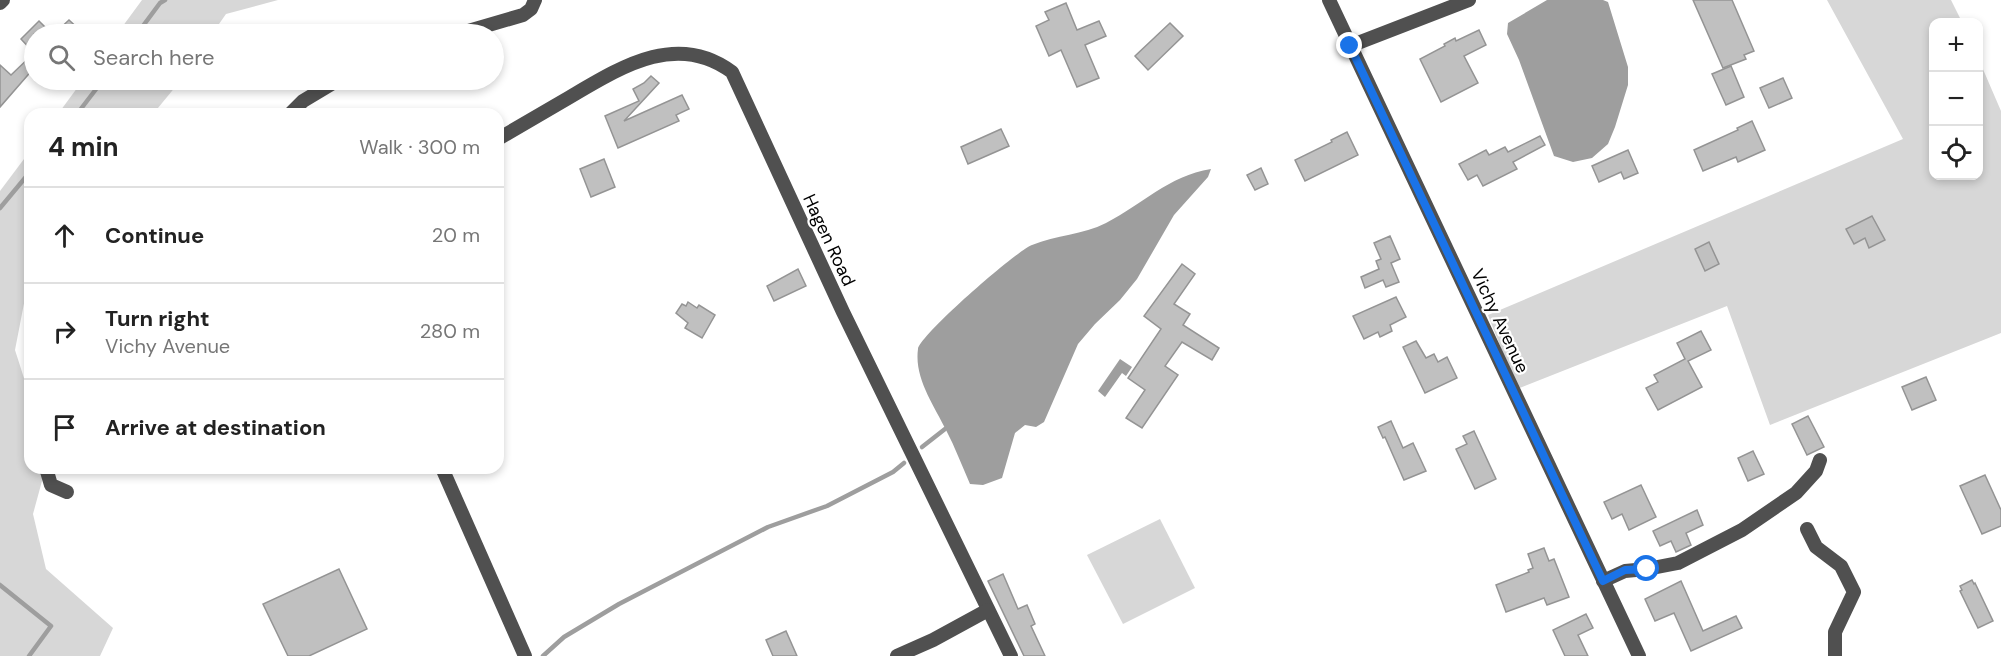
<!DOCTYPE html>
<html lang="en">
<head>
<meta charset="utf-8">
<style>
  body { margin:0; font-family:"DM Sans",sans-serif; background:#f2f2f2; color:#222 }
  .controls { position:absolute; right:18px; top:18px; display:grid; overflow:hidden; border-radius:12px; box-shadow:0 3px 9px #0003 }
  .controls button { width:54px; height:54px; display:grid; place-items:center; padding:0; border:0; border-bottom:2px solid #e0e0e0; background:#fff; color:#222; font:30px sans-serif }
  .stop { position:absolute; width:18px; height:18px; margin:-14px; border:4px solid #1a73e8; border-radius:50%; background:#fff }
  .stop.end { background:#1a73e8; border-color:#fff; box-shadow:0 2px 6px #0008 }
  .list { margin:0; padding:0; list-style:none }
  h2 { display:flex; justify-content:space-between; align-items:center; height:78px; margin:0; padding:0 24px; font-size:26px }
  h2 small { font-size:20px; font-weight:400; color:#767676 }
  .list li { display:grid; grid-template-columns:39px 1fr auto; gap:18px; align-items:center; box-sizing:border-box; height:96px; padding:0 24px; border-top:2px solid #e0e0e0 }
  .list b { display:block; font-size:22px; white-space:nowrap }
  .list p { margin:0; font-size:20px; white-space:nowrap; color:#767676 }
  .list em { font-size:20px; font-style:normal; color:#767676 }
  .icon { flex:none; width:33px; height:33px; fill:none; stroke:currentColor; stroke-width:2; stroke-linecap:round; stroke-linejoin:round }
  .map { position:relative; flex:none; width:2001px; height:656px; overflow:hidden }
  .search { position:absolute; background:#fff; box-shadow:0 3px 9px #0003; left:24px; top:24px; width:480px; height:66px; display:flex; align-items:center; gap:15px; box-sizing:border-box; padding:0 21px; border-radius:33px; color:#767676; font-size:22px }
  .panel { position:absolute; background:#fff; box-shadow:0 3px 9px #0003; left:24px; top:108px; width:480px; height:366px; border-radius:18px }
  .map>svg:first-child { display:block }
</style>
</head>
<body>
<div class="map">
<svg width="2001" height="656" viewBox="0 0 2001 656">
  <rect width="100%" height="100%" fill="#fff"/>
  <g fill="#d7d7d7">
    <polygon points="142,0 278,0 226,14 212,34 117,34"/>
    <polygon points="1827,0 1951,0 1962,22 1934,22 1934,176 1978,176 1979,60 2001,111 2001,333 1770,425 1727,306 1517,389 1488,315 1903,139"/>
    <polygon points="83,80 181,80 153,114 58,114"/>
    <polygon points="30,151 30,288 26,293 15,350 30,397 30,468 45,468 45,470 33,514 46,569 113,628 100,656 0,656 0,191"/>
    <polygon points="1160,519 1195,588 1123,624 1087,555"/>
  </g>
  <g fill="#9e9e9e">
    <polygon points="1547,0 1603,0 1608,2 1628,67 1628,85 1615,127 1608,144 1592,158 1573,162 1554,156 1519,60 1507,34 1508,23"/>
    <path d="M 1211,169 L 1208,177 L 1174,215 L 1137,279 L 1120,300 L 1095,324 L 1078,344 L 1044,422 L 1036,427 L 1025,425 L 1015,433 L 1002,478 L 983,485 L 970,484 C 962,466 955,447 946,430 C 934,405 914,378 918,349 C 920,335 1016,251 1032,245 C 1056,235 1083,235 1106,223 C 1143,204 1168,176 1211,169 Z"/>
    <polygon points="1120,359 1132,367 1126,376 1122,373 1105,397 1098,391"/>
  </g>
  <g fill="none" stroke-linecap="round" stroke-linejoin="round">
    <g stroke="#9e9e9e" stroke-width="4.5">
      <polyline points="137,34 160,3 165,0"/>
      <polyline points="77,114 103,80"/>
      <polyline points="0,208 30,172"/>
      <polyline points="922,447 945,429"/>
      <polyline points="0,585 51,626 29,656"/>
      <polyline points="543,656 564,637 619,604 768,527 827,506 893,472 904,463"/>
    </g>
  </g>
  <g fill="#c0c0c0" stroke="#949494" stroke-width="1.5">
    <polygon points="1693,0 1732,0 1754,51 1744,55 1746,59 1723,68"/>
    <polygon points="1066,3 1077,30 1099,21 1106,36 1085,45 1099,78 1077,87 1061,50 1049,56 1036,26 1049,20 1045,12"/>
    <polygon points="69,20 84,34 54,34"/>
    <polygon points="39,21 52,34 34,34 34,68 0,107 0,65 11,75 34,53 21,39"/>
    <polygon points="1170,23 1183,36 1148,70 1135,56"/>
    <polygon points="1479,30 1486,45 1464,56 1478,83 1441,102 1420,59 1445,46 1444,44 1455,38 1456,41"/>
    <polygon points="1731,66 1744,97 1726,105 1712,74"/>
    <polygon points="651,76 659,83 624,121 682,95 689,109 676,115 679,121 618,148 605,116 639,101 633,89 644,83"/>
    <polygon points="1783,78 1792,98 1769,108 1760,88"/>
    <polygon points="1752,121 1765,150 1738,162 1736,157 1703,171 1694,150 1738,130 1737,128"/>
    <polygon points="1001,129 1009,146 968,164 961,147"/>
    <polygon points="1347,132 1358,155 1305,181 1295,160 1332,142 1331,140"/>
    <polygon points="1540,136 1545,145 1513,162 1517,169 1483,186 1477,175 1468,180 1459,164 1486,150 1489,155 1505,147 1508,152"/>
    <polygon points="1628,150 1638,173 1624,179 1621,172 1599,182 1592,166"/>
    <polygon points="604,159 615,187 591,197 580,169"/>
    <polygon points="1261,168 1268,184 1255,190 1247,175"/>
    <polygon points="1872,216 1885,240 1869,248 1865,238 1854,244 1846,229"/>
    <polygon points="1390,236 1400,259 1391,263 1399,282 1386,287 1383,280 1365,288 1361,277 1379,269 1376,261 1381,259 1374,243"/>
    <polygon points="1709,242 1719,264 1705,271 1695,249"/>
    <polygon points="1182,264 1195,274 1174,304 1190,314 1183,325 1219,348 1212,360 1182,342 1165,366 1178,375 1142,428 1126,418 1145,390 1128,378 1161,329 1144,316"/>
    <polygon points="798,269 806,286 774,301 767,286"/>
    <polygon points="1396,297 1406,317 1390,325 1392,331 1380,337 1378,332 1364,339 1353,316"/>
    <polygon points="688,302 697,308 699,305 715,315 702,338 685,328 688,323 676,313 682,304 686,306"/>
    <polygon points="1701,331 1711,350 1688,361 1702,387 1658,410 1646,388 1658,382 1654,375 1685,359 1677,343"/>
    <polygon points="1416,341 1426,358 1434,354 1438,362 1447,357 1457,378 1425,393 1403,347"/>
    <polygon points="1926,377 1936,400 1912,410 1902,387"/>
    <polygon points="1808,416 1824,447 1807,455 1792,424"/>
    <polygon points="1391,421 1403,448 1413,443 1426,471 1404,480 1385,437 1383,438 1378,427"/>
    <polygon points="1474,431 1496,479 1475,489 1456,449 1467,444 1463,436"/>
    <polygon points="1753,451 1764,474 1748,481 1738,458"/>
    <polygon points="1985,475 2001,510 2001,526 1982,534 1960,486"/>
    <polygon points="1641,485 1656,517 1629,530 1622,514 1612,519 1604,502"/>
    <polygon points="1697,510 1703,525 1686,533 1691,545 1676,552 1671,541 1660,546 1653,531"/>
    <polygon points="1544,548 1549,561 1554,559 1569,597 1547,605 1544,598 1506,612 1496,585 1529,572 1528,570 1533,568 1528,554"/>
    <polygon points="339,569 367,629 309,656 288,656 263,604"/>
    <polygon points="1003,574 1018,609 1027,605 1035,624 1031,626 1045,656 1024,656 988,581"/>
    <polygon points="1972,580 1974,584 1975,583 1993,621 1978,628 1960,591 1962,590 1960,586"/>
    <polygon points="1681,581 1703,631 1736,616 1742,628 1691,651 1674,613 1655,621 1645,599"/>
    <polygon points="1586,614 1593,628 1578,635 1588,656 1565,656 1553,630"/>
    <polygon points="786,631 797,656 773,656 766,640"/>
  </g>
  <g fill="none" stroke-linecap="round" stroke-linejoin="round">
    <g stroke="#505050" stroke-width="14">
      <polyline points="1329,0 1639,656"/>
      <polyline points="0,3 3,0"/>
      <polyline points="458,34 523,15 531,9 535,0"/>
      <polyline points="1350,46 1469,0"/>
      <polyline points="290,114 303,101 338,80"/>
      <path d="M 498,139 C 522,125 546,111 570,97 C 621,67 677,31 732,72 L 843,312 L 1011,656"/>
      <polyline points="46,468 51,485 67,492"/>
      <polyline points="442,468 525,656"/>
      <polyline points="1807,529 1816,547 1841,566 1854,592 1835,632 1835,656"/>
      <polyline points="1603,581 1625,571 1647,569 1678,563 1742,530 1796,493 1816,471 1820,460"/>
      <polyline points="897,656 933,640 988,610"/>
    </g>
  </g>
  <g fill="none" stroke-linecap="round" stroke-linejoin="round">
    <polyline stroke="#1a73e8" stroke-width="8" points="1350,46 1603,581 1625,570 1647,569"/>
  </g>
  <g text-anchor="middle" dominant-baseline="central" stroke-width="4.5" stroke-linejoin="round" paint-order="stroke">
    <g font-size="18" fill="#000" stroke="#fff">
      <text transform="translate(829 240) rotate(65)">Hagen Road</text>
      <text transform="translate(1500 321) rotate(65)">Vichy Avenue</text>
    </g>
  </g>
</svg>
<div class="controls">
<button>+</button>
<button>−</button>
<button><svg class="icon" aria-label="locate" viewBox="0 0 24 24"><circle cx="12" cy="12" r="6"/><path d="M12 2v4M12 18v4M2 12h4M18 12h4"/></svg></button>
</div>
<div class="stop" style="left:1647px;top:569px"></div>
<div class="stop end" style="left:1350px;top:46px"></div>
<div class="search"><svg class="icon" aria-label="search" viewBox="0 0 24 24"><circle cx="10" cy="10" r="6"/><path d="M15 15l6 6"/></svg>Search here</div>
<section class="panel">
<h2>4 min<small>Walk · 300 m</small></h2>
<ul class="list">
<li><svg class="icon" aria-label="ahead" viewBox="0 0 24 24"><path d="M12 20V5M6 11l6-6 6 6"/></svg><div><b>Continue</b></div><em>20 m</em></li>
<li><svg class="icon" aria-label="right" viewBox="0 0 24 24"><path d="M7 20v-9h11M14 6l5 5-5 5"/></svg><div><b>Turn right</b><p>Vichy Avenue</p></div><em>280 m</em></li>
<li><svg class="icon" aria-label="arrive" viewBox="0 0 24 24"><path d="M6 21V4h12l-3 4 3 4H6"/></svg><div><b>Arrive at destination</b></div></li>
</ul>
</section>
</div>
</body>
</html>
